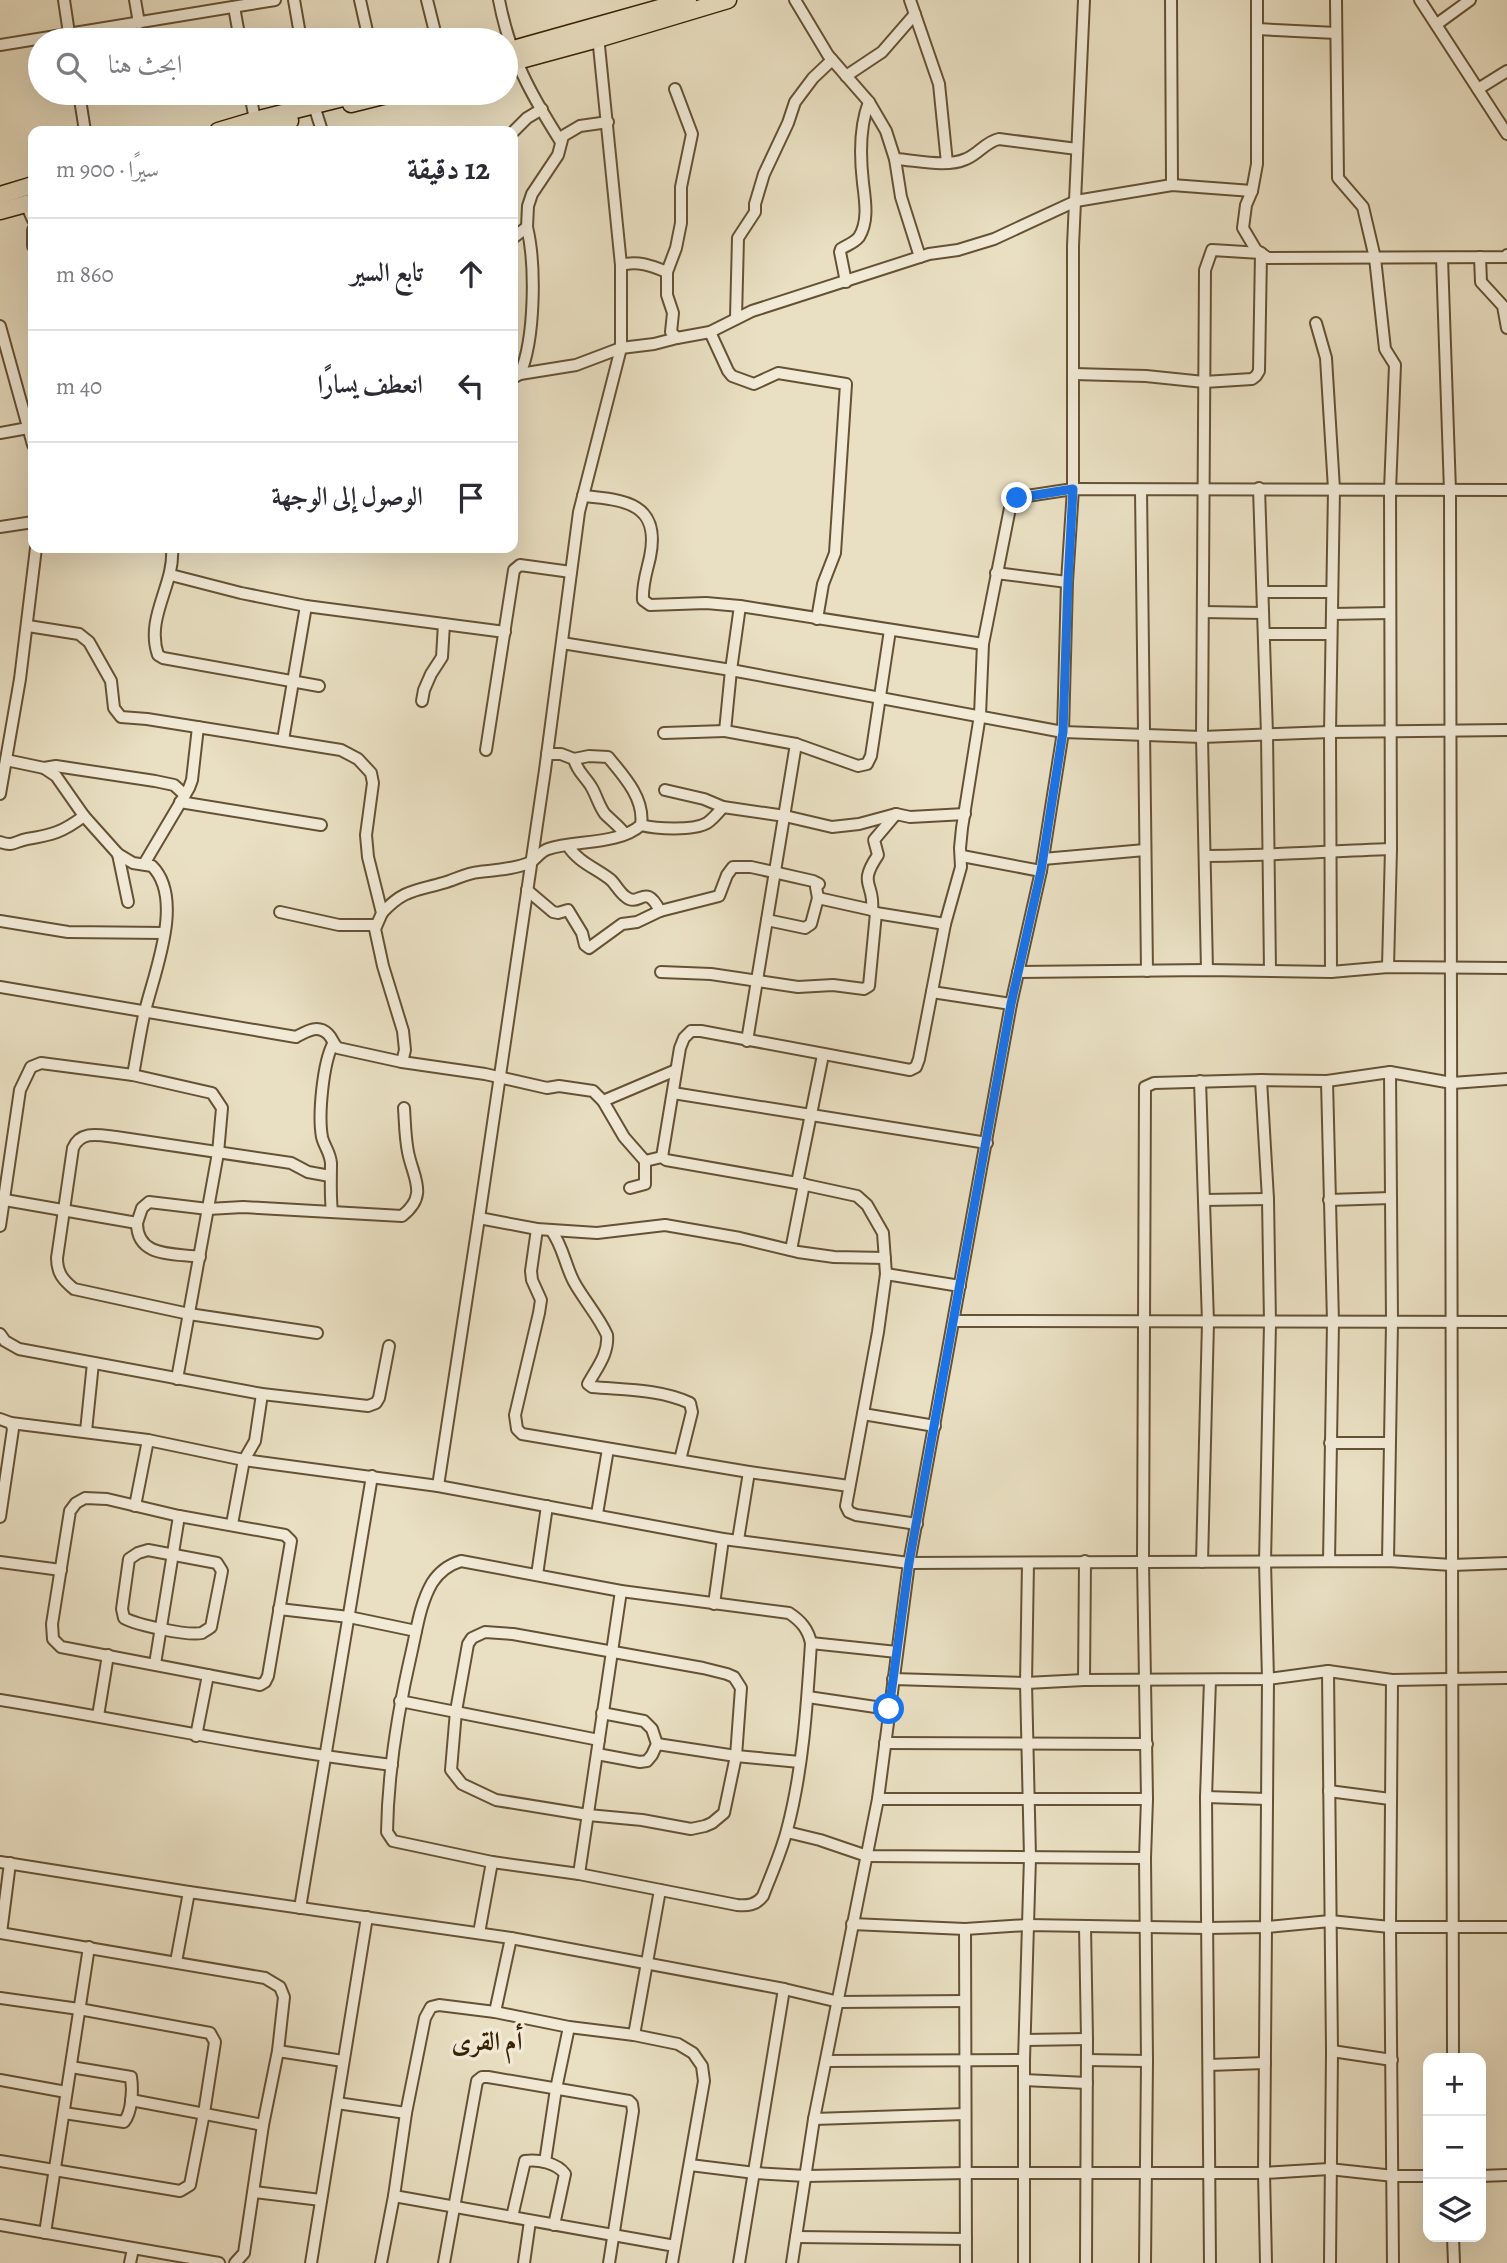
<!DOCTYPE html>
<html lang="ar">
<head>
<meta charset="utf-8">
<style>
  body { margin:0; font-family:Alegreya,Amiri,serif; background:#f2f2f3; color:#2b2b33; direction:rtl }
  .controls { position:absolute; right:21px; bottom:21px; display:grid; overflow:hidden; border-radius:14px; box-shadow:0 7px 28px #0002 }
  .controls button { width:63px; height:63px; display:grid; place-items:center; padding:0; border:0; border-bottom:2px solid #e1e1e2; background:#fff; color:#2b2b33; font:35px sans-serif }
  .stop { position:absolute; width:21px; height:21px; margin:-16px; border:5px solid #1a73e8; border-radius:50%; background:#fff }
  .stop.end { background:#1a73e8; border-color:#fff; box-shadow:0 2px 7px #0008 }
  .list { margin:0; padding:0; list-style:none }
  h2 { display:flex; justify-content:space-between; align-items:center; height:91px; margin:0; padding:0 28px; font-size:30px }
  h2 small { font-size:23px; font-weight:400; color:#7c7c81 }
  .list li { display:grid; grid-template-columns:46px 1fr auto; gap:21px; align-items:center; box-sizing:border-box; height:112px; padding:0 28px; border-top:2px solid #e1e1e2 }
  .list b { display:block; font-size:26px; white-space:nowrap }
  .list em { font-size:23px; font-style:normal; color:#7c7c81 }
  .icon { flex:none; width:38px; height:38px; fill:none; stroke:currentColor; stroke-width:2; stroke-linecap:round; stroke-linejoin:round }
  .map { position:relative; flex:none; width:1507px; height:2263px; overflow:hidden; direction:ltr }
  .search { position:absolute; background:#fff; box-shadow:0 7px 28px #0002; left:28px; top:28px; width:490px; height:77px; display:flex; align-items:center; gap:18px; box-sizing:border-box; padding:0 24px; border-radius:38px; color:#7c7c81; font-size:26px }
  .panel { position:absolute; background:#fff; box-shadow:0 7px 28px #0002; left:28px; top:126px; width:490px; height:427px; border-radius:14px; direction:rtl }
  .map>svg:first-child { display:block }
</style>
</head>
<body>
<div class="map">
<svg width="1507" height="2263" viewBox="0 0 1507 2263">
  <rect width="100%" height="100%" fill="#e9dfc2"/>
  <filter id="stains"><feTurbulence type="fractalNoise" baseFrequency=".00286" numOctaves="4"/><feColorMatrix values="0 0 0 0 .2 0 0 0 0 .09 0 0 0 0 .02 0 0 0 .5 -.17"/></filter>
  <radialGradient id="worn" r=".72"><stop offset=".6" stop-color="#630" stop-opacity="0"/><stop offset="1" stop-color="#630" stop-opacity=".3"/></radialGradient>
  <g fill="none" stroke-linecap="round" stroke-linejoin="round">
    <defs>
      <g id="minor">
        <polyline points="64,0 70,40"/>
        <polyline points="135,0 139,23"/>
        <polyline points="294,0 301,40"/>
        <polyline points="360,0 369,40"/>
        <polyline points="427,0 437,40"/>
        <path d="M 499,0 C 510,57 530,93 561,142"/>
        <polyline points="795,0 828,55 869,102 886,131 895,159 901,197 920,257"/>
        <polyline points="910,0 939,84 947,163"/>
        <polyline points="1171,0 1172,185"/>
        <polyline points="1257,0 1257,164 1252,191 1246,205 1243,228 1256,250 1268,258 1507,257 1507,255"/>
        <polyline points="1336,0 1338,178 1363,207 1375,258 1385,349 1395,365 1390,490 1391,849 1388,967"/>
        <polyline points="1420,0 1507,134"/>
        <polyline points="234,7 240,40"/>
        <polyline points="1437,24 1470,0"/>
        <polyline points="1257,29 1336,33"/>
        <polyline points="0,45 275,0"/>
        <polyline points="846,76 882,52 915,14"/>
        <polyline points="675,89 692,134 681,187 681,223 676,248 667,272 667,295 673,313 671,332 677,338"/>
        <polyline points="1478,89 1507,71"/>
        <polyline points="79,93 85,131"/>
        <polyline points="250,93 255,120"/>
        <polyline points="310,93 322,131"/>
        <polyline points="513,132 527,118 542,109"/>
        <path d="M 895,159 C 916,160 946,168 966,159 C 979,154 985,142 999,139 L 1077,149"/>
        <polyline points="26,204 33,220"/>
        <polyline points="33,230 33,246"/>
        <polyline points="513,238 527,227 528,206 532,194 558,155 563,136 580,126 608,122"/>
        <polyline points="1480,257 1481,282 1503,306 1507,328"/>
        <polyline points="1442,258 1450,491 1453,2058"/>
        <path d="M 621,265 C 637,260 652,266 667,272"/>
        <path d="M 846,282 L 840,252 L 841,249 C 847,245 854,243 859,237 C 869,221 865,200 863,183 C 860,157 859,127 869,102"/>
        <polyline points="736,318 738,238 755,212 755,204 764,174 788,123 795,102 813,78 832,60"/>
        <polyline points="1316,323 1326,358 1334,489 1330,732 1331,972"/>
        <polyline points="0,326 33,445"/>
        <polyline points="710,332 728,371 732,376 754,384 778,373 846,384 835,553 823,584 817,619"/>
        <path d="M 520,374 C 535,339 536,265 527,227"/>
        <polyline points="1074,374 1146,376 1204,382 1252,379 1256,376 1259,371 1261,253"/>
        <polyline points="513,378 520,374 576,365 621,348 654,344 677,338 710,332 752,311 929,254 958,250 994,239 1076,201 1172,185 1252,191"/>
        <polyline points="0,433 28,428"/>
        <polyline points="1259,488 1267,734 1270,971"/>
        <polyline points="1141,490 1147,971"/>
        <path d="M 583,496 C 625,500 661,503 650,557 C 647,571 642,584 643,600 L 650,605 L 706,603 L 740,606 L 983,644"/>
        <polyline points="0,527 33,522"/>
        <path d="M 172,548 C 175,585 145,617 158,655 L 163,658 L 319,686"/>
        <polyline points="996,573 1067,582"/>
        <polyline points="171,575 241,593 306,606 505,632"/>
        <polyline points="1263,592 1332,592"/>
        <polyline points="740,606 731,670 725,731 796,744 858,766 867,764 871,756 890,630"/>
        <polyline points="1203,612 1263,613"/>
        <polyline points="1332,614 1390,613"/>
        <polyline points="28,626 79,634 89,642 111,681 114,708 121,717 147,719 341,750 358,759 371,773 373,783 366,835 368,857 382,913 375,929 383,966 403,1031 405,1050 402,1062"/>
        <polyline points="1264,634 1331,634"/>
        <polyline points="562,643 731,670 1063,732 1202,737 1330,732 1507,730"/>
        <polyline points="422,701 424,690 431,674 442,657 444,624"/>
        <polyline points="664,733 725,731"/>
        <polyline points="283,740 306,606"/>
        <polyline points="486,750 514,570 520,565 571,572"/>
        <path d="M 574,759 C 577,772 586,777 592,788 C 597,797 599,806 605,814 C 612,821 619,826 625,834"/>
        <path d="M 6,760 L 44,768 L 56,776 L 84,816 L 118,854 L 133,863 L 152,866 C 185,899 154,973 145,1011 C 140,1032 137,1054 133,1075"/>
        <polyline points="44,768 56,766 155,781 174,785 185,795"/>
        <polyline points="665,790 704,799 723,807 785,816 832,827 859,824 896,814 910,817 965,814"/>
        <polyline points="0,794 20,679 36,548"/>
        <polyline points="180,802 321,825"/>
        <path d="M 641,825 C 656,829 693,831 707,823 C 713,819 718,813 723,807"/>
        <path d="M 0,842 C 14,847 15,841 27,839 C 52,835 63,832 84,816"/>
        <path d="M 568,846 C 579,863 596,868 611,880 C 616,885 620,893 626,897 C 640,908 645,881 660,911"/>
        <polyline points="118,854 128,902"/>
        <polyline points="962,856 1041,871"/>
        <path d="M 1206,856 C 1268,856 1329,851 1391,849"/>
        <polyline points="1043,859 1145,850"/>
        <polyline points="144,864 189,788 192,780 198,727"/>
        <polyline points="527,890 553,912 558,913 568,910 582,933 585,945 589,948 622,924 637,922 660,911 719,896 727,875 733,867 751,867 813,881 819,884 816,887 818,898"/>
        <path d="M 872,910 C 875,882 857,886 878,855 L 874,840 L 896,814"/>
        <polyline points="280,912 339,925 376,925"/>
        <path d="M 382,913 C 403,890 415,891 443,883 C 455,880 466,873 479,872 C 495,870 516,869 531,862 C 537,858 541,851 548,849 C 575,840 619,845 641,825 C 645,799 624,776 608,757 L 589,756 L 574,759 L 561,754 L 547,754"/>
        <polyline points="767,920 805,928 811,924 818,898 872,910 876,913 945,924"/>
        <polyline points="0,921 68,932 164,933"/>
        <polyline points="1207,970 1202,737 1205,270 1212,250 1261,253"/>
        <polyline points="661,972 711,974 798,987 833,985 864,989 869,986 876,913"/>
        <polyline points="1018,972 1207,970 1331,972 1388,967 1507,968"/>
        <path d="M 0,987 L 296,1037 C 307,1031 318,1024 328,1034 C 333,1039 333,1044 338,1048 L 402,1062 L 485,1074 L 547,1088 L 559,1086 L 593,1091 L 603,1101 L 624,1137 L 645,1161"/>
        <polyline points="932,992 1011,1004"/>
        <polyline points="747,1041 796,744"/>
        <polyline points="1261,1080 1268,1199 1270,1323 1265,1562 1268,1679 1264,2173 1266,2263"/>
        <polyline points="1200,1081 1208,1322 1202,1562"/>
        <polyline points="1327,1081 1333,1322 1329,1561"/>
        <polyline points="673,1093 987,1143"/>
        <polyline points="603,1101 676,1070"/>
        <polyline points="662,1157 680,1048 684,1038 691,1031 701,1031 910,1070 916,1067 919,1059 945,924 961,867 960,848 962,828 980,715 983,644 1011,503 1027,496 1073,489 1507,490"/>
        <polyline points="797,1183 823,1055"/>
        <polyline points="630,1188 645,1184 645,1161 662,1157 666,1160 797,1183 857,1196 867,1205 883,1233 886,1274 878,1332 846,1506 849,1512 856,1515 917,1524"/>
        <path d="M 5,1200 L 137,1223 L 142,1208 L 149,1202 L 208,1209 L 243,1207 L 402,1216 C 429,1195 413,1178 408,1152 C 405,1137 405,1122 404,1108"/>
        <polyline points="1204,1200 1268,1199"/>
        <polyline points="1329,1200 1391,1198"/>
        <path d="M 332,1212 C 330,1195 331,1179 331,1163 C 330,1152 324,1146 322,1137 C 318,1115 323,1063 333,1044"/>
        <polyline points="479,1218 537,1229 597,1233 665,1225 740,1238 798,1252 834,1257 885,1258"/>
        <path d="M 137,1223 C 137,1258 174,1253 200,1257"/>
        <polyline points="0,1226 20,1090 31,1067 41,1063 133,1075 212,1093 222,1108 218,1153 177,1379"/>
        <polyline points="537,1229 531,1271 532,1280 541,1300 539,1313 515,1415 517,1429 522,1434 749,1472 849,1486"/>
        <path d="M 551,1230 C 563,1246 565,1265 574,1282 C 584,1300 599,1317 607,1335 C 609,1354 596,1369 588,1384 L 592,1387 C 625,1390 659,1389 690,1403 L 692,1412 L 680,1460"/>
        <polyline points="791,1250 804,1184"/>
        <polyline points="886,1274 960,1286"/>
        <polyline points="954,1321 1507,1322"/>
        <path d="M 317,1333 L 189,1314 L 74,1289 C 63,1280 57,1273 57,1258 L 73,1148 C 81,1130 99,1135 116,1137 L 291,1163 L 308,1172 L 330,1176"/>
        <polyline points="0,1334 5,1341 19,1349 262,1394 368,1406 376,1403 379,1398 389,1346"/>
        <polyline points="863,1414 935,1426"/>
        <polyline points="0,1419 11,1423 13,1429 0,1517"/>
        <polyline points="11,1423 148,1440 244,1460 438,1486 723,1539 909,1563 1388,1561 1452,1565 1507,1563"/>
        <polyline points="86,1431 93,1363"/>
        <polyline points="1330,1443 1389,1443"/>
        <polyline points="438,1486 479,1218 545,770 579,512 621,348 621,265 598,36"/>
        <polygon points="85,1498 107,1499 179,1516 285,1535 291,1541 268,1676 265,1682 260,1685 61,1647 53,1639 52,1624 70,1511 76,1503"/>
        <polyline points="135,1506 148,1440"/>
        <polyline points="597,1514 608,1449"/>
        <polyline points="232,1524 244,1460 255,1441 262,1394"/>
        <polyline points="738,1540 749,1472"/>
        <path d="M 148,1550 L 217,1563 L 222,1571 L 211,1627 C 210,1628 203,1632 202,1633 C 187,1636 137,1625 124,1618 L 122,1609 L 129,1559 L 138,1553 Z"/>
        <path d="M 461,1561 L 621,1591 L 789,1613 C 801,1621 808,1629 811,1643 C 807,1705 803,1770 787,1830 C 781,1853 771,1875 763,1896 C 756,1905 748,1906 737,1905 L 579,1874 L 492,1862 L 393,1841 L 387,1832 C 388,1771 398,1710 412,1650 C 417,1628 420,1604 432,1583 C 439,1572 448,1565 461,1561 Z"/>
        <polyline points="1388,1561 1392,1322 1390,1072"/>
        <polyline points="0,1562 61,1570"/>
        <polyline points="537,1575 547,1506"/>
        <polyline points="714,1604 723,1539"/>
        <polyline points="279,1609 349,1617 416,1631"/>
        <polygon points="485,1632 513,1634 703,1668 727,1674 734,1677 741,1688 736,1756 724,1813 712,1823 705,1826 691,1829 642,1820 588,1815 496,1800 462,1784 451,1770 456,1711 468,1644 472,1638"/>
        <polyline points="811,1643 897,1652"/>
        <polyline points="155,1664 179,1516"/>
        <polyline points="1328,1671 1332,2051 1330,2263"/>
        <polyline points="893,1679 1026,1683 1084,1680 1268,1679 1328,1671 1392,1680 1507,1678"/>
        <polyline points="1084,1680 1085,1561"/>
        <polyline points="1392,1680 1390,1927 1393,2263"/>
        <polyline points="808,1697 889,1709"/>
        <path d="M 0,1700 C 131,1721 260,1749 392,1765"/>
        <polyline points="400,1701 599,1740"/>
        <polyline points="98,1716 108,1655"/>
        <polyline points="196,1736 208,1675"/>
        <polyline points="885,1743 1147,1744"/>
        <polyline points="657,1744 736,1756 800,1762"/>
        <polyline points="597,1754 640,1762 647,1761 652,1755 657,1744 652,1729 644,1721 602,1713"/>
        <polyline points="1329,1791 1390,1799"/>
        <polyline points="1206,1797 1267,1799"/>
        <polyline points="878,1799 1147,1799"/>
        <polyline points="787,1832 820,1840 867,1856 1145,1858"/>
        <polyline points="0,1862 189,1892 511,1938 784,1989 839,2002 965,2001"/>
        <polyline points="579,1874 621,1591"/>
        <polyline points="300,1908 372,1476"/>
        <polyline points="852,1924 965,1929 1027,1925 1208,1928 1267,1927 1330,1921 1390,1927 1507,1927"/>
        <polyline points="1085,1926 1087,2039 1086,2263"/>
        <polyline points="965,1929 966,2263"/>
        <polyline points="0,1933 265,1978 280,1987 284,1997 278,2051 263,2125 244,2253 235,2263"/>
        <polyline points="1,1933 10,1863"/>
        <polyline points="479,1933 492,1862"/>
        <polyline points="176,1962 189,1892"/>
        <polyline points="0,1998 79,2009 210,2033 215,2042 204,2113 190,2185 180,2191 0,2161"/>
        <polyline points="495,2012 511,1938"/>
        <polyline points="634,2035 660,1890"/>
        <polyline points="1025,2040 1087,2039"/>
        <polyline points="278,2051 343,2061"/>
        <polyline points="1332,2051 1392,2060"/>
        <polyline points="1087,2060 1147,2061"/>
        <polyline points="826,2061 1024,2060"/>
        <polyline points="1209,2065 1265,2063"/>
        <polyline points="0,2080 66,2092"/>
        <polyline points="1024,2080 1087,2083"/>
        <polyline points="131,2100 263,2125"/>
        <polyline points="337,2103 406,2113"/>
        <path d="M 64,2113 L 124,2122 C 132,2112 133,2090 131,2077 L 71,2067"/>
        <polyline points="814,2119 965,2114"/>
        <polyline points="545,2162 556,2089 569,2027"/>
        <polyline points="690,2165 755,2173 806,2176 966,2173 1264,2173 1329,2169 1394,2176 1428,2176"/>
        <polyline points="1481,2176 1507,2175"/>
        <polyline points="254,2192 321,2200"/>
        <path d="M 512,2217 L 525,2161 C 538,2159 557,2163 565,2174 L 554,2225"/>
        <polyline points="0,2225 219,2263"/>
        <polyline points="45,2233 89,1947"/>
        <polyline points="796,2237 966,2239"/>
        <polyline points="1453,2237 1454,2263"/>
        <polyline points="130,2263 133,2249"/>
        <polyline points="311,2263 367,1917"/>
        <polyline points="381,2263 394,2196"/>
        <polyline points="444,2263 477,2081 482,2077 488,2077 629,2101 632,2104 633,2111 609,2263"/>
        <polyline points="524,2263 530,2221"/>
        <polyline points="672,2263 704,2081 702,2066 693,2053 678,2044 634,2035 569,2027 495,2012 439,2005 431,2007 425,2018 406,2113 394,2196 675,2246"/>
        <polyline points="739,2263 784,1989"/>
        <polyline points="792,2263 814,2119 878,1799 909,1563 1011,1004 1041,871 1063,732 1067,582 1073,489 1073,246 1084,0"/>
        <polyline points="1024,2263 1024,2060 1030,1857 1026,1683 1028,1563"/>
        <polyline points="1145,2263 1147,2061 1145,1858 1147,1799 1143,1562 1145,1087 1154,1083 1261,1080 1327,1081 1390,1072 1452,1083 1507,1079"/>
        <polyline points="1210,2263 1206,1797 1210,1680"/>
      </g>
      <g id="highway">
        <polyline points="506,51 688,0"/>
        <polyline points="506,64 598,39 728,0"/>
        <polyline points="351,104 395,93"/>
        <polyline points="218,131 255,120 363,93"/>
        <polyline points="259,131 290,121"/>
        <polyline points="0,195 33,185"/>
        <polyline points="0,211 33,202"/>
      </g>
    </defs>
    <use href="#minor" stroke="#655233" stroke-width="14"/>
    <use href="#highway" stroke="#392303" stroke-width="19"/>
    <use href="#minor" stroke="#f1ead7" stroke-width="10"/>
    <use href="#highway" stroke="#e9dfc2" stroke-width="16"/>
  </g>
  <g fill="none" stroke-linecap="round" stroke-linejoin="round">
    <polyline stroke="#1a73e8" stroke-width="9" points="889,1709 909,1563 1011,1004 1041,871 1063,732 1068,582 1073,489 1017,498"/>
  </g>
  <g text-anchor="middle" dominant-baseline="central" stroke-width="7" stroke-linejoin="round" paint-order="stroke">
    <g font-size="26" font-weight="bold" fill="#392303" stroke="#f1ead7">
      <text x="487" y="2041">أم القرى</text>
    </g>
  </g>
  <rect width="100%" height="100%" filter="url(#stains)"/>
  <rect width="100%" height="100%" fill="url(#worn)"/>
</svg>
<div class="controls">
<button>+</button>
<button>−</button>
<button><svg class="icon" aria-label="layers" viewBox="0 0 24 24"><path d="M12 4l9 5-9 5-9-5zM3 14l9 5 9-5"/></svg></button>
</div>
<div class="stop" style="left:889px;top:1709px"></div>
<div class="stop end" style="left:1017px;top:498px"></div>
<div class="search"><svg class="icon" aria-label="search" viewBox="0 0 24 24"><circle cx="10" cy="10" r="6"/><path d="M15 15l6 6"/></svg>ابحث هنا</div>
<section class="panel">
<h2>12 دقيقة<small>سيرًا · 900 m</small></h2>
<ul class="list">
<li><svg class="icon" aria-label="ahead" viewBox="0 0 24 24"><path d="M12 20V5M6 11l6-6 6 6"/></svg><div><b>تابع السير</b></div><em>860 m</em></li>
<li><svg class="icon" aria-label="left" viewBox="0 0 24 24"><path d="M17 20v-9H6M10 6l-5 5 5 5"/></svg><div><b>انعطف يسارًا</b></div><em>40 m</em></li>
<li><svg class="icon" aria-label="arrive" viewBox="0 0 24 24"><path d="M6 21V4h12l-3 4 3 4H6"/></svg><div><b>الوصول إلى الوجهة</b></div></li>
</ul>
</section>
</div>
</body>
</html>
